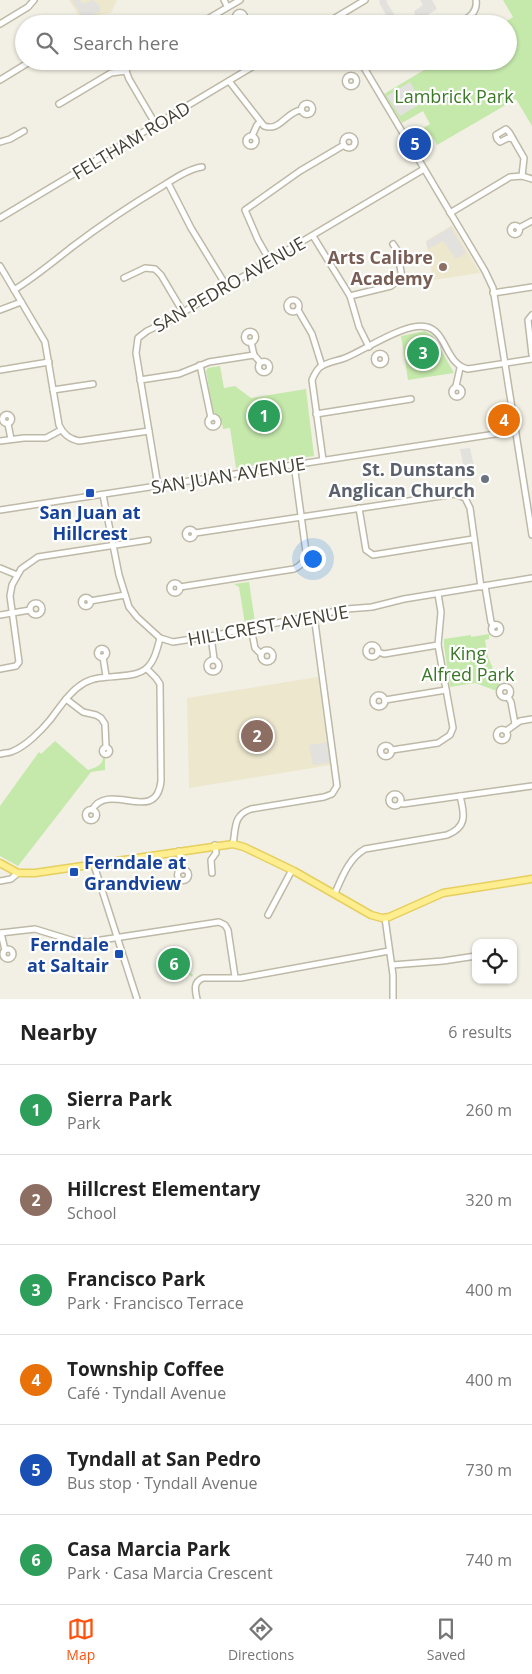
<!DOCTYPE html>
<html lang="en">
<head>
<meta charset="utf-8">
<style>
  body { margin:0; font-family:"Open Sans",sans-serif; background:#f6f6f6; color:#222 }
  .controls { position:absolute; right:15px; bottom:15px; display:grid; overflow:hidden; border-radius:10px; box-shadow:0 1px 4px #0004 }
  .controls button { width:45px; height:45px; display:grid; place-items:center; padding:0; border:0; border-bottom:1px solid #e0e0e0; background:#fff; color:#222; font:25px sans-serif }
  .you { position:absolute; left:312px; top:558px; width:18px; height:18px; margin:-12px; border:4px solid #fff; border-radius:50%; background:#1a73e8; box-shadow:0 0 0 8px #1a73e833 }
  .badge { display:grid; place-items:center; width:32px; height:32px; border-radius:50%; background:#fe5310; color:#fff; font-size:16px; font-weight:700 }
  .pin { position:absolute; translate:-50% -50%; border:2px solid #fff; box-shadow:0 1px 5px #0006 }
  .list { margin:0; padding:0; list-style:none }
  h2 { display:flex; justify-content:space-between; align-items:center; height:65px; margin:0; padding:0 20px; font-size:21px }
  h2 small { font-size:16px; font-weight:400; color:#767676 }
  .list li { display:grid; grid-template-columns:32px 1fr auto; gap:15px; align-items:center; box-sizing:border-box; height:90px; padding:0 20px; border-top:1px solid #e0e0e0 }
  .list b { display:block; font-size:19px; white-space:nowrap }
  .list p { margin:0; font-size:16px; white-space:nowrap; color:#767676 }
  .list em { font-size:16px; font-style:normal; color:#767676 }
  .icon { flex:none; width:28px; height:28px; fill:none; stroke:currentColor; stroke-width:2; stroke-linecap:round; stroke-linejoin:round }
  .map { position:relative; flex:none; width:532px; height:999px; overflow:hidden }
  .search { position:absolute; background:#fff; box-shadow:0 1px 4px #0004; left:15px; right:15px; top:15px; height:55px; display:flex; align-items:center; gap:12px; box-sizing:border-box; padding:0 18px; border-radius:28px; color:#767676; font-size:19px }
  .sheet { height:605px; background:#fff }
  nav { display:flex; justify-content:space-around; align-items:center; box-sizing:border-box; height:70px; border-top:1px solid #e0e0e0; background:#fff; font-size:14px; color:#767676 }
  nav a { display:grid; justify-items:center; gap:2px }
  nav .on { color:#fe5310 }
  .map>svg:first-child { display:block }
</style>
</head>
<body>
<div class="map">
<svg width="532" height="999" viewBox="0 0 532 999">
  <rect width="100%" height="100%" fill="#f2f0e4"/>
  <g fill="#ece7cd">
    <polygon points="69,0 117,0 111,13 101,14 84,24"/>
    <polygon points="452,225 480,273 433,280 426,241"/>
    <polygon points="318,677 331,765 189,788 187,698"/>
  </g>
  <g fill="#c5e8ab">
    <polygon points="503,0 532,0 532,126 516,99 437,145 432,136 416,145 410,136 430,124 423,111 402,123 384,94 439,61 508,61 508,24 502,24 513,17"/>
    <polygon points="425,331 433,336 454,373 408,380 401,336"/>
    <polygon points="220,366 224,388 235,386 251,398 306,389 314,456 236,468 230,428 223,429 221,418 213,412 206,371 208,368"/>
    <polygon points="249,582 255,622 245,624 239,587 234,584"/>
    <polygon points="489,634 489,639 485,640 488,657 500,685 497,691 475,683 450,687 444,646 444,639 471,635 471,637"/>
    <path d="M 55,741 L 88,770 C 96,767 103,766 103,756 L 105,757 L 105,770 L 91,772 L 18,866 L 0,856 L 0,806 L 39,752 L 41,754 Z"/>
    <polygon points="185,953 187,970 193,975 192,977 185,971 164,974 161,957"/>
  </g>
  <g fill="#e3e1dd">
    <polygon points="72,0 80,0 83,4 93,0 99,5 100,11 95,14 93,11 94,14 84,20"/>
    <polygon points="380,0 388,0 386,1 398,21 401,19 402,22 415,14 414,11 423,5 420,0 432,0 437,9 414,24 379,24 378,22 387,17 379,2"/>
    <polygon points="410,82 422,103 400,116 387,96"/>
    <polygon points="451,227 466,253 456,259 443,241 428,249 426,242"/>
    <polygon points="470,448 476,475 474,478 466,479 460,449"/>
    <polygon points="327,742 330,763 313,765 309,745"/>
  </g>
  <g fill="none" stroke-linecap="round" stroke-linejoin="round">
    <defs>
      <g id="minor">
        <polyline points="224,0 227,6"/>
        <circle cx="240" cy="17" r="4.5"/>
        <polyline points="0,24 28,7 34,0"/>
        <polyline points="93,24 106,19 117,24"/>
        <polyline points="199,24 240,0"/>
        <polyline points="325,24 365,0"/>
        <path d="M 458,24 C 468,18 478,13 476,0"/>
        <polyline points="129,61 126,71 129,79 156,125"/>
        <polyline points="360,61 485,271 493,288 532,535"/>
        <circle cx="351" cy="81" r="5.5"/>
        <polyline points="0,80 31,61"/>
        <path d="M 229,81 L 264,126 C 280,132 286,112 301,110"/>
        <circle cx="307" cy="109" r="5.5"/>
        <polyline points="59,104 111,73 126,71"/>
        <polyline points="252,136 257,125 260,122"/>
        <circle cx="251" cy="141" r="5"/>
        <circle cx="349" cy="142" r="6"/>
        <polyline points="513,139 508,138 500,142 497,139 496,135 506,129 509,132 524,158 522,176"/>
        <polyline points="0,142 10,139 24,131"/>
        <polyline points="168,183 191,228 227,287"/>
        <polyline points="450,213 510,177 522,176 532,179"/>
        <polyline points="0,218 262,61"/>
        <circle cx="515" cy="230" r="4.5"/>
        <polyline points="519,228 532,221"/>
        <polyline points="313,236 350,296 359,327 369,347"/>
        <polyline points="270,261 258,240 245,210 300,171 344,145"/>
        <path d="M 0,266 L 45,342 L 59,425 C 63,434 69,439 79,441 L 149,431"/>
        <polyline points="124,278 145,268 155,269 161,275 183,312"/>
        <path d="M 14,290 C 35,277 53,262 72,247 C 101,225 131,205 161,187 C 174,179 188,169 202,167"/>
        <polyline points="493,293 532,287"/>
        <polyline points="350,296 391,286 402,277 397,250 393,244"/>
        <circle cx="293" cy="306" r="6"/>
        <polyline points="0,310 21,302"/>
        <polyline points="298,310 312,334 322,366"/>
        <polyline points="532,315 528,320 532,355"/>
        <circle cx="250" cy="337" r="5.5"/>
        <polyline points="251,342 254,355 260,362"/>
        <circle cx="380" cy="359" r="5.5"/>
        <circle cx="264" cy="367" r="5.5"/>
        <polyline points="200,365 211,418"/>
        <polyline points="0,370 49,362"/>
        <polyline points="140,380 179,374 209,362 254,355"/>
        <polyline points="456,386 460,368"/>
        <circle cx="457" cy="392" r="5"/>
        <polyline points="53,390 93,384"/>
        <polyline points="316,414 411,399"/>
        <circle cx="7" cy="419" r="4.5"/>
        <circle cx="213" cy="422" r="5"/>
        <polyline points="8,424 11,439"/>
        <polyline points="0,441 24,438 46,438 61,430"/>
        <path d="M 323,460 L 312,380 C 314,375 316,371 320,367 C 327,362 337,361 345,358 C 365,350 407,321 427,327 C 447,332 445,364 468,369 L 532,359"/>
        <polyline points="158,486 136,353 138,338 147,331 170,320 424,169"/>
        <polyline points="103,495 119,575 129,607 137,617 160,638 173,642 211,636 347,609 372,607 404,599 532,578"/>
        <polyline points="359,508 366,550 373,555 473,539"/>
        <polyline points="0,510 515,431"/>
        <circle cx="190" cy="534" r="4.5"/>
        <polyline points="195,533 455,494 465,498 470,508 481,587"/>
        <polyline points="0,568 17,575"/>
        <circle cx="175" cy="588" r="5"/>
        <polyline points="485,586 491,622 494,626"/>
        <path d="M 180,587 L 294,569 C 302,565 305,561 306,552 L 294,464"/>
        <circle cx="86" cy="602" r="4.5"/>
        <polyline points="90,601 125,595"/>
        <circle cx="36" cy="609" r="6"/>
        <polyline points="0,615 30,610"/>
        <circle cx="496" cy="629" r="4.5"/>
        <polyline points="251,628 255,648 261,654"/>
        <polyline points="211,636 214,659"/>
        <circle cx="372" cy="651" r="6"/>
        <circle cx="102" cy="653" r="4.5"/>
        <circle cx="267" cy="656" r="6"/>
        <polyline points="378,652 384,654 438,645"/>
        <polyline points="103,657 106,676"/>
        <circle cx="213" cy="666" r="6"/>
        <polyline points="0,669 16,666 19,662 10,596 12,585 21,569 38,557 148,540"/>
        <circle cx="505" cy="692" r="5.5"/>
        <circle cx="379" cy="701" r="6"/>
        <polyline points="508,697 511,702 515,724"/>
        <polyline points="66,699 83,712 96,715 101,718 105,724 106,747"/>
        <polyline points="385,700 446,690"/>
        <circle cx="502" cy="735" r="5.5"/>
        <polyline points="506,731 520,721 532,719"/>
        <circle cx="386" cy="751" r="5.5"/>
        <circle cx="106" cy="751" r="3.5"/>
        <polyline points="392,750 438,743 450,735 453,728 438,645 441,612 438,594"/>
        <path d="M 0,754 C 4,753 8,753 11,752 C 25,747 41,731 50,720 C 60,707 69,692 84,683 C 105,671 139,683 151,663 C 156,656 158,646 160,638"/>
        <circle cx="395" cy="800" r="6"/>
        <polyline points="400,803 403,804 532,786"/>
        <circle cx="91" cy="815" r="5.5"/>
        <path d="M 92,810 C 109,780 156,826 161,781 L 160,684 L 156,678 L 147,669"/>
        <path d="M 233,844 C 236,828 233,815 251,809 L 324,797 L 332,794 L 337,786 L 314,615"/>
        <polyline points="179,851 182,870"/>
        <polyline points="94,865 137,999"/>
        <circle cx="183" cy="875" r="5.5"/>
        <polyline points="212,873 211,860 216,853 215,845"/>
        <polyline points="0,881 11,879 18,873"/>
        <path d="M 335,893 C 342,877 349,858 365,849 L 447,835 C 467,827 465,815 460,796"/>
        <polyline points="268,915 292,870"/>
        <polyline points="385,918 393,975 393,999"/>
        <polyline points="0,933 35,929 74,941 88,942 219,922 225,925 228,930 235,977"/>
        <polyline points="1,933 5,950"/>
        <circle cx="8" cy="954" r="5"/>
        <polyline points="392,965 443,961 476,956"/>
        <path d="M 197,999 C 195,990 193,982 203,978 L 241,978 L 389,951"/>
      </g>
      <polyline id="major" points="0,863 18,873 35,873 233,844 244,847 294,871 371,915 382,918 389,917 443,893 532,879"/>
    </defs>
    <use href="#minor" stroke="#beb9a7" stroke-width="8"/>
    <use href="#major" stroke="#e5cf5f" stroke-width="9"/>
    <use href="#minor" stroke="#fff" stroke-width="5"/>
    <use href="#major" stroke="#ffee90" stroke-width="6"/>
  </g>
  <circle fill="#8d6e63" stroke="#fff" stroke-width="2" cx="443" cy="267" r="5"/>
  <circle fill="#6b7280" stroke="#fff" stroke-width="2" cx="485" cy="479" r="5"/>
  <g fill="#1a4fb4" stroke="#fff" stroke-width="2">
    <rect x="85" y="488" width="10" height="10" rx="2.5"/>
    <rect x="69" y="867" width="10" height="10" rx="2.5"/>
    <rect x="114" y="949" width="10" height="10" rx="2.5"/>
  </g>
  <g text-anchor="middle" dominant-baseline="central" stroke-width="4.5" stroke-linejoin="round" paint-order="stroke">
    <g font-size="18" fill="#3a7726" stroke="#fff">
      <text x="454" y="96">Lambrick Park</text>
      <text x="468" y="653">King<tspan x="468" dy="21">Alfred Park</tspan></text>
    </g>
    <g font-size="18" fill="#454034" stroke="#fff">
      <text transform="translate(131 140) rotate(-31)">FELTHAM ROAD</text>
      <text transform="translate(229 284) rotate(-30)">SAN PEDRO AVENUE</text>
      <text transform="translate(228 475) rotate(-9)">SAN JUAN AVENUE</text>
      <text transform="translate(268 625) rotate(-10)">HILLCREST AVENUE</text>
    </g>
    <g font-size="18" font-weight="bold" fill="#785e54" stroke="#fff" text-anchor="end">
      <text x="433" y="257">Arts Calibre<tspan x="433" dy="21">Academy</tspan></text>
    </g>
    <g font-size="18" font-weight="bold" fill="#5b616d" stroke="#fff" text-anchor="end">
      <text x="475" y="469">St. Dunstans<tspan x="475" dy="21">Anglican Church</tspan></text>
    </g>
    <g font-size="18" font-weight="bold" fill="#164399" stroke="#fff">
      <text x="90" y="512">San Juan at<tspan x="90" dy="21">Hillcrest</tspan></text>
      <text x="84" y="862" text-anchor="start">Ferndale at<tspan x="84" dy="21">Grandview</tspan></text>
      <text x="109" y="944" text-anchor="end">Ferndale<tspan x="109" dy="21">at Saltair</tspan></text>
    </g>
  </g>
</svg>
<div class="controls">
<button><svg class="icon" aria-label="locate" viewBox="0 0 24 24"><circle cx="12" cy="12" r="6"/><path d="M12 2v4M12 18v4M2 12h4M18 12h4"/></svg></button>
</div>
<div class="you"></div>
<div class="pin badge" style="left:264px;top:416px;background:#2e9e5b">1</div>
<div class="pin badge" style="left:257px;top:736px;background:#8d6e63">2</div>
<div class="pin badge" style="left:423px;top:353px;background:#2e9e5b">3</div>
<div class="pin badge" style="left:504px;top:420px;background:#e8710a">4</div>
<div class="pin badge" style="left:415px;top:144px;background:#1a4fb4">5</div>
<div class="pin badge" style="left:174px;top:964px;background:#2e9e5b">6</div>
<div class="search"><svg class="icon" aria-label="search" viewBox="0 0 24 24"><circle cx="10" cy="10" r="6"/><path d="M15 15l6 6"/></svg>Search here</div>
</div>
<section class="sheet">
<h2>Nearby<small>6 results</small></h2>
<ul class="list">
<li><span class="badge" style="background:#2e9e5b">1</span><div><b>Sierra Park</b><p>Park</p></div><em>260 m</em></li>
<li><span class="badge" style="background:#8d6e63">2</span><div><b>Hillcrest Elementary</b><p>School</p></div><em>320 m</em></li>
<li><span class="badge" style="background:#2e9e5b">3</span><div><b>Francisco Park</b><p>Park · Francisco Terrace</p></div><em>400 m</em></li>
<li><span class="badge" style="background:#e8710a">4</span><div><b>Township Coffee</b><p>Café · Tyndall Avenue</p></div><em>400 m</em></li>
<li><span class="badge" style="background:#1a4fb4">5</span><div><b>Tyndall at San Pedro</b><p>Bus stop · Tyndall Avenue</p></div><em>730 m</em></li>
<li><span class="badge" style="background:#2e9e5b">6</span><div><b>Casa Marcia Park</b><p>Park · Casa Marcia Crescent</p></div><em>740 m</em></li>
</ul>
</section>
<nav>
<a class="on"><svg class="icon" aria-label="map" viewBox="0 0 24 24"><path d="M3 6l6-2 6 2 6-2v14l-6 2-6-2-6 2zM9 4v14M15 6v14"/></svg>Map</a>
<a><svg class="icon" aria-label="directions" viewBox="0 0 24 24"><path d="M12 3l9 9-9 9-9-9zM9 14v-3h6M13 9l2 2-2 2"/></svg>Directions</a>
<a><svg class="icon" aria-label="saved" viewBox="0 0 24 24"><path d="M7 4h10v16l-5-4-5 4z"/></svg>Saved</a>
</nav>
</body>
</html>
